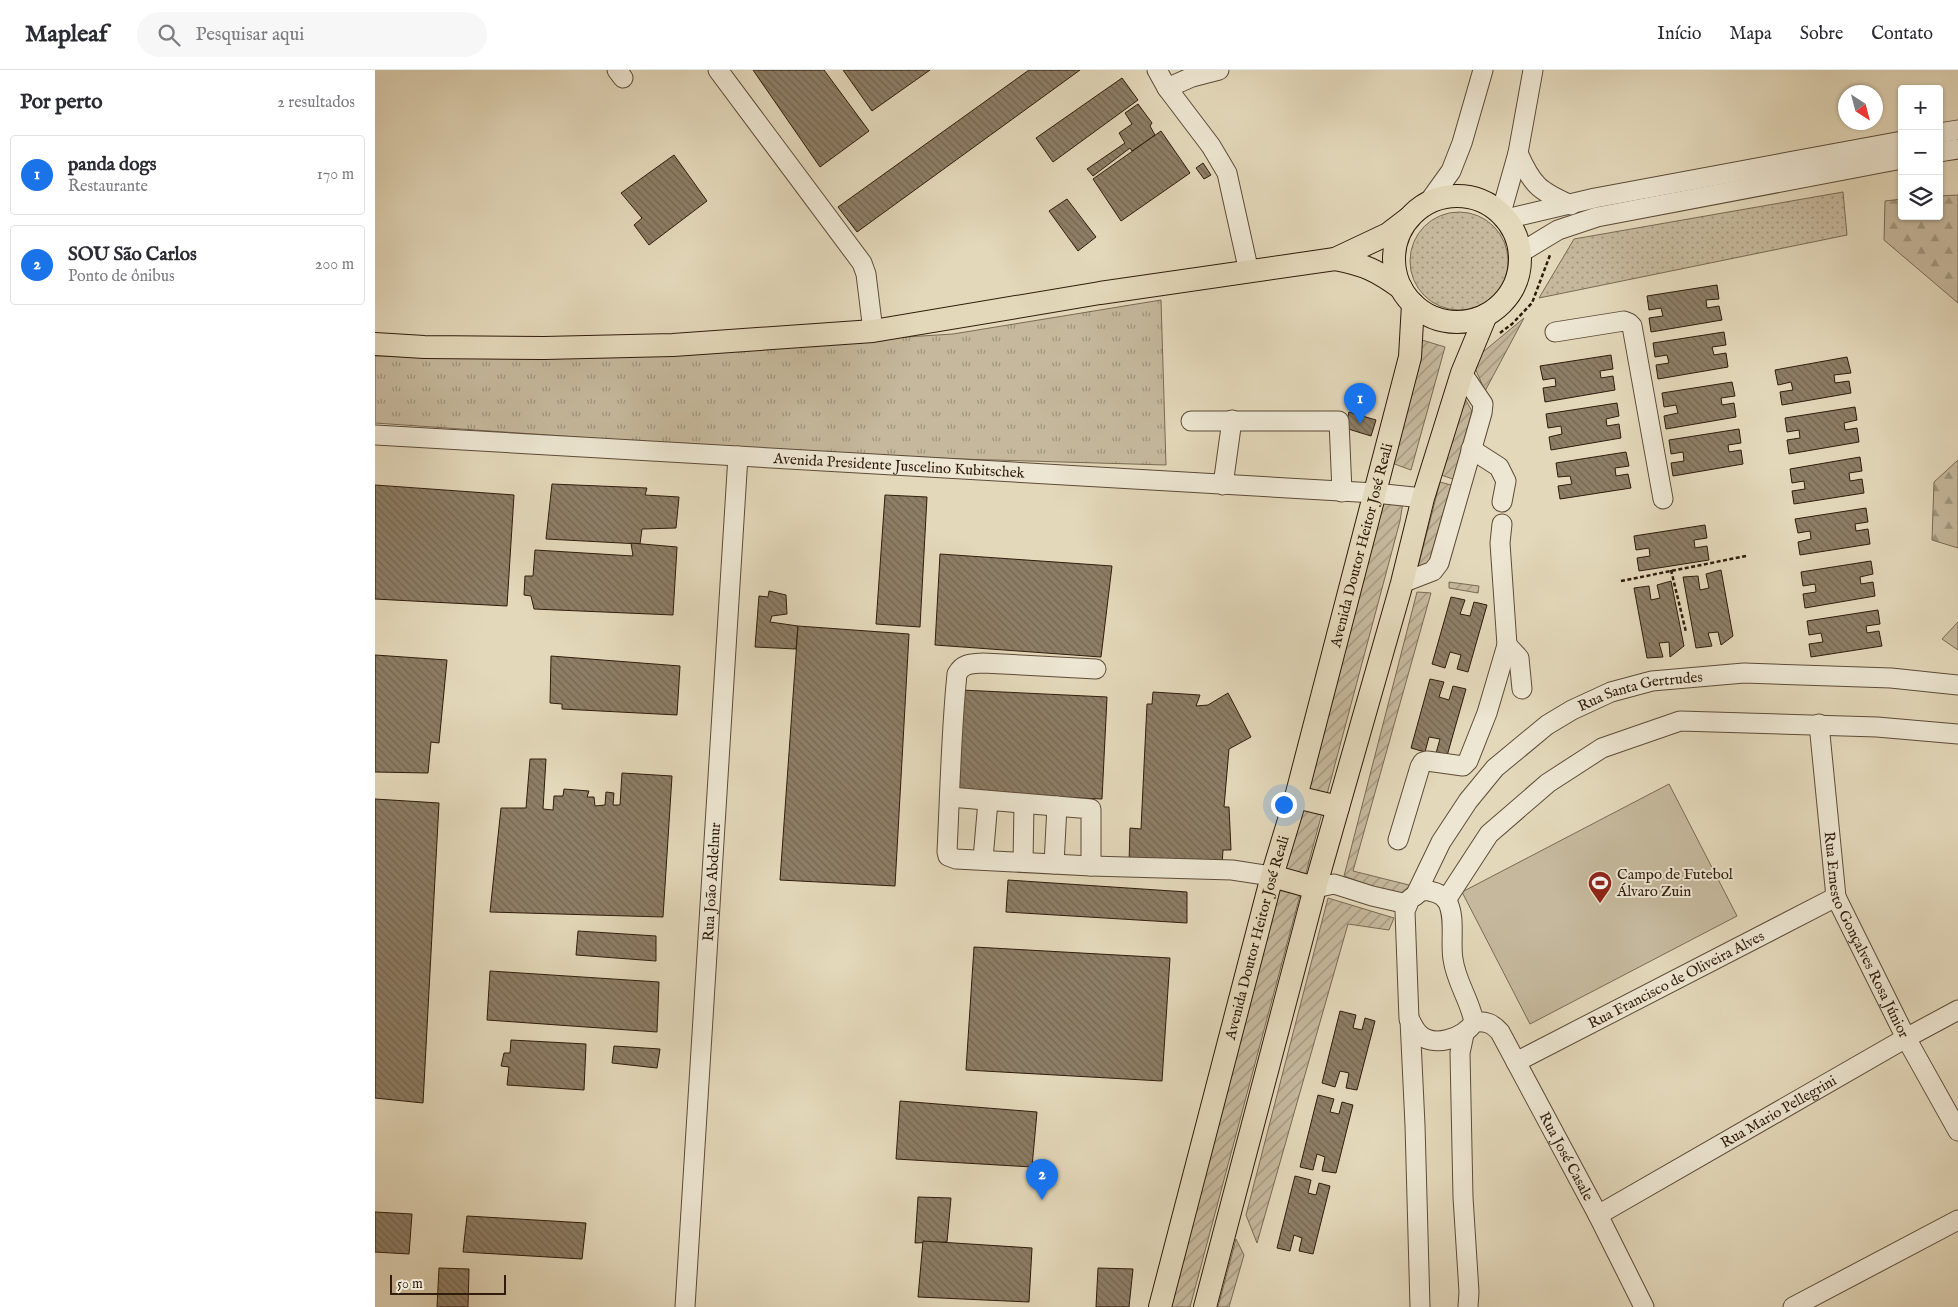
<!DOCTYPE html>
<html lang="pt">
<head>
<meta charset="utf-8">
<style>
  body { margin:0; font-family:"IM FELL English",serif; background:#f7f7f7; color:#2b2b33 }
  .controls { position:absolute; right:15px; top:15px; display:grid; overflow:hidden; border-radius:5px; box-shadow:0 1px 4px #0004 }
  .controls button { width:45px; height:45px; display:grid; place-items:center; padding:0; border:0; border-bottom:1px solid #e1e1e2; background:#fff; color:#2b2b33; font:25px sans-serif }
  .compass { position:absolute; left:1463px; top:15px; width:45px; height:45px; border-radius:50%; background:#fff; box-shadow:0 1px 4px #0004; rotate:144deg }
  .scale { position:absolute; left:15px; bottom:12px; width:116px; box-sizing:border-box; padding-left:5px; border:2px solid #301c0c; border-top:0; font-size:14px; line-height:18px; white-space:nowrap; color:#301c0c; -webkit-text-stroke:4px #ede6d2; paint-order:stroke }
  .you { position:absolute; left:908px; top:734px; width:18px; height:18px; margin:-12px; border:4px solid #fff; border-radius:50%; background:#1a73e8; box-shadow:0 0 0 8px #1a73e833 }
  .badge { display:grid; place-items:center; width:32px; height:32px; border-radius:50%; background:#1a73e8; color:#fff; font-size:16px; font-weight:700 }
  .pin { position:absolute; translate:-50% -41px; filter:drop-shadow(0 1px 2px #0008) }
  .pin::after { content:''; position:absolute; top:26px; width:18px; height:15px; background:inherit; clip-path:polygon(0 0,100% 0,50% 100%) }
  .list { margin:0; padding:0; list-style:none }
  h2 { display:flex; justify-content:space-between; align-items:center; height:65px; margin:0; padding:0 20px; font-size:21px }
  h2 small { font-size:16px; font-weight:400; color:#7c7c81 }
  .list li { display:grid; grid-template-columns:32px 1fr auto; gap:15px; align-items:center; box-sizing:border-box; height:80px; margin:0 10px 10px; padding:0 10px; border:1px solid #e1e1e2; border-radius:5px }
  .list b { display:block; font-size:19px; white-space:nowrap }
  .list p { margin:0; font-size:16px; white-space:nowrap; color:#7c7c81 }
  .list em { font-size:16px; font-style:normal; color:#7c7c81 }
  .icon { flex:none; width:28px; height:28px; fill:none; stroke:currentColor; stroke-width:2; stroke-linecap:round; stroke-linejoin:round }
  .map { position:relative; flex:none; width:1583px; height:1237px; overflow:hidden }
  header { display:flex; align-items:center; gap:30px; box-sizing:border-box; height:70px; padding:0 25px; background:#fff; border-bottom:1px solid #e1e1e2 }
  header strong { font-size:24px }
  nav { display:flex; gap:28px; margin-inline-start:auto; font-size:18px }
  .search { width:350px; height:45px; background:#f7f7f7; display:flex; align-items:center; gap:12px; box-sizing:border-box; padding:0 18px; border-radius:28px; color:#7c7c81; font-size:19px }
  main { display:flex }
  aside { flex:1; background:#fff }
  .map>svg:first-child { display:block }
</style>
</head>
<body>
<header>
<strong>Mapleaf</strong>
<div class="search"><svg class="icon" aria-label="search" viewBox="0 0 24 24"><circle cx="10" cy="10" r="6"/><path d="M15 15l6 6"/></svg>Pesquisar aqui</div>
<nav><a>Início</a><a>Mapa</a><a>Sobre</a><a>Contato</a></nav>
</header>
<main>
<aside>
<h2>Por perto<small>2 resultados</small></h2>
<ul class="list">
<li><span class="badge">1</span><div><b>panda dogs</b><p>Restaurante</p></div><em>170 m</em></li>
<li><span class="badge">2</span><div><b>SOU São Carlos</b><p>Ponto de ônibus</p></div><em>200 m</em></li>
</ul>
</aside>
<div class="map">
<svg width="1583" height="1237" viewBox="0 0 1583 1237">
  <defs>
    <pattern id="grass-dots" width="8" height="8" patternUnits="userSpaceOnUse" patternTransform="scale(1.25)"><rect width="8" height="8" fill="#c5b89c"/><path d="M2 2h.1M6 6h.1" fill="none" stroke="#a0957e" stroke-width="1.8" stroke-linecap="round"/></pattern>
    <pattern id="forest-firs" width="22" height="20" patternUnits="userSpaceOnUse" patternTransform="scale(1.25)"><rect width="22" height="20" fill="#c5b89c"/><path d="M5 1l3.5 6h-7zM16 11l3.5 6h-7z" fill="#a0957e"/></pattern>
    <pattern id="park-tufts" width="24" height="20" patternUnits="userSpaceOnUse" patternTransform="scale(1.25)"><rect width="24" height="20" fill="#c5b89c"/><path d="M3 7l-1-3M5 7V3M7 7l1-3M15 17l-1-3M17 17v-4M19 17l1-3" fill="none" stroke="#a0957e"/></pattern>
    <pattern id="garden-furrows" width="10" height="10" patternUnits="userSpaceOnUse" patternTransform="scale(1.25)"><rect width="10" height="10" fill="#c5b89c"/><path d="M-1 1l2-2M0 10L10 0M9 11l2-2" fill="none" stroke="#a0957e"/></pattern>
    <pattern id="building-back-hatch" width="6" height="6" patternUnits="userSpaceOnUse" patternTransform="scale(1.25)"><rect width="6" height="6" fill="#8d7e66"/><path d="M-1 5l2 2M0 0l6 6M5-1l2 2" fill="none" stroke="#746652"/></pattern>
  </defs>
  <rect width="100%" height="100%" fill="#e3d8ba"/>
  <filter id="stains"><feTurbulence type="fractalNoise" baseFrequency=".004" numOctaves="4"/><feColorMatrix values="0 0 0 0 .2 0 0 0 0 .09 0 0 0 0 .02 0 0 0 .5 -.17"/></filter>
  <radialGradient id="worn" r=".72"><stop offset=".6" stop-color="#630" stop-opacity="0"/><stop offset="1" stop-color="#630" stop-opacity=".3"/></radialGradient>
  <g fill="url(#grass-dots)" stroke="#7a6a54">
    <polygon points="1468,122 1472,165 1164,228 1199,169"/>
    <circle cx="1084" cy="191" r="49"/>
  </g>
  <g fill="url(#forest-firs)" stroke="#7a6a54">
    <polygon points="1583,125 1583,233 1509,170 1510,131 1527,129 1527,146 1564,146 1564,126"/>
    <polygon points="1583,390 1583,478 1557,470 1559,412"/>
    <polygon points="1583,552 1583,580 1567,569"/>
  </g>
  <polygon fill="url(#park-tufts)" stroke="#7a6a54" points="786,230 791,395 585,389 359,378 0,353 0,286 250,285 578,264"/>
  <g fill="url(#garden-furrows)" stroke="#7a6a54">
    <polygon points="1149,248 1110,321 1097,291"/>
    <polygon points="1047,270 1070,277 1036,400 1014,392"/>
    <polygon points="1089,327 1097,341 1078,409 1066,405"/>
    <polygon points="1065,412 1076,415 1053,496 1042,501"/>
    <polygon points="1028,432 1025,451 815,1237 793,1237 1006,434"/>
    <polygon points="1074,512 1104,516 1103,523 1074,518"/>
    <polygon points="1042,522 1056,523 978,801 1038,816 1029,828 969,806"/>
    <polygon points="953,828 1019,848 1014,860 973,854 882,1173 871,1145"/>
    <polygon points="861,1169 869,1185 854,1237 843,1237"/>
  </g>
  <polygon fill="#c5b89c" stroke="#7a6a54" points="1294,714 1362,846 1155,954 1087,822"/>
  <g fill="url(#building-back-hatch)" stroke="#301c0c">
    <polygon points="378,0 449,0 494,61 445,97"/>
    <polygon points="468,0 555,0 497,41"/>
    <polygon points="654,0 705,0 482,162 463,137"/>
    <polygon points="747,8 763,30 678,92 661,68"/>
    <polygon points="763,34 777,53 775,56 780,65 757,81 755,78 718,106 712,99 750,73 744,63 757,54 750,43"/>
    <polygon points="786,61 815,103 746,151 718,109"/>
    <polygon points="299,85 332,131 274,175 259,155 267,148 246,123"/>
    <polygon points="828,93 836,105 829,109 821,98"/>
    <polygon points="692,129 721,167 703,181 674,141"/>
    <polygon points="1342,215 1344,229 1331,230 1332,238 1344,236 1347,250 1276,262 1274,248 1288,246 1286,238 1274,240 1272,226"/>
    <polygon points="1349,262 1351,275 1337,277 1339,285 1351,283 1353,297 1283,309 1281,295 1294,293 1292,285 1280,287 1278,273"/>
    <polygon points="1236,285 1238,299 1225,301 1226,308 1238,306 1240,320 1170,332 1168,318 1181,316 1180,308 1168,310 1165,296"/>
    <polygon points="1472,287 1476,303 1459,305 1460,313 1474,311 1476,323 1407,335 1405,322 1418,320 1416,312 1403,315 1400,300"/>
    <polygon points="1357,312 1360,326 1346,328 1347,335 1359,333 1361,347 1291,359 1289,346 1303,343 1301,335 1289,337 1287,323"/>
    <polygon points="1242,333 1244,346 1231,349 1232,356 1244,354 1246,368 1176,380 1174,367 1187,364 1186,356 1173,358 1171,344"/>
    <polygon points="1480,337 1482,350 1469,353 1470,360 1482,358 1484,372 1414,384 1412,370 1425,368 1424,360 1412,362 1410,348"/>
    <polygon points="974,342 1001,350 996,366 970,358"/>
    <polygon points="1364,359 1366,373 1353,375 1354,382 1366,380 1368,394 1298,406 1296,393 1309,391 1308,382 1296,384 1294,370"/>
    <polygon points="1251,382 1254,396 1240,398 1241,406 1253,404 1256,418 1185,429 1183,416 1197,414 1195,406 1183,407 1181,393"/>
    <polygon points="1485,387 1487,401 1474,403 1475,411 1487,409 1489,423 1419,434 1417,421 1430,419 1429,411 1417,413 1415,399"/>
    <polygon points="177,414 272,418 270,425 304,427 301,458 267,459 265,474 171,469"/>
    <polygon points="0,415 139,425 132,536 0,529"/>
    <polygon points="510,425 552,427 545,557 501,554"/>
    <polygon points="1491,438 1493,452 1480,454 1481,461 1493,459 1495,474 1425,485 1423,472 1436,469 1435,461 1423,463 1420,449"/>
    <polygon points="1330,455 1332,468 1319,470 1320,478 1332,476 1334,490 1264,501 1262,488 1275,486 1274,478 1261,480 1259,466"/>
    <polygon points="256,473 302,477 298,545 159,539 156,526 149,525 150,506 158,506 160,480 258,486"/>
    <polygon points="565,484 737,496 726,587 560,575"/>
    <polygon points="1496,491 1498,504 1485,507 1486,514 1498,512 1500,526 1430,538 1428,524 1441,522 1440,514 1428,516 1426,502"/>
    <polygon points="1346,500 1358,566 1346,575 1343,562 1333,563 1337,576 1321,578 1308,507 1323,506 1325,520 1334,518 1331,504"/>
    <polygon points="1296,511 1309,576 1295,587 1294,572 1284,573 1288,587 1272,588 1259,518 1274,516 1276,530 1285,528 1282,515"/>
    <polygon points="394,521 411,525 412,544 397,546 395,552 423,556 421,579 380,577 384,526 393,527"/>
    <polygon points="1076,527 1090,530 1085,544 1095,546 1099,532 1112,535 1093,602 1082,599 1086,585 1075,582 1070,598 1057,594"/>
    <polygon points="1503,540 1505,554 1491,556 1492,563 1504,561 1507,576 1436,587 1434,574 1448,572 1446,563 1434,565 1432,551"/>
    <polygon points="423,556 534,564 520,816 405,810"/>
    <polygon points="0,585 72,590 64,673 56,672 53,703 0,702"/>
    <polygon points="176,586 305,596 302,645 187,639 187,634 175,633"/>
    <polygon points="1055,609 1069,612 1064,627 1074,630 1078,616 1091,619 1072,686 1061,683 1065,669 1054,667 1050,682 1036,678"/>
    <polygon points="586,620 732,627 727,729 581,723"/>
    <polygon points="778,622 825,625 821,636 833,635 853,623 876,667 854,679 849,737 854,737 856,780 848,780 847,795 754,794 755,758 766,759 772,634 777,634"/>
    <polygon points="155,689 171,689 168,739 178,740 179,726 188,726 189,719 214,721 212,727 219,727 220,736 230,735 231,722 239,723 238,735 245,735 247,703 297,706 288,847 115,842 126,738 151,738"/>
    <polygon points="0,729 64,733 48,1033 0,1028"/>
    <polygon points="633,810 812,822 812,853 631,842"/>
    <polygon points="203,861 281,866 281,891 201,885"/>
    <polygon points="599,877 795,888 787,1011 591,1000"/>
    <polygon points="115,901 284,912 282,962 112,950"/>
    <polygon points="965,941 981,945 978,958 987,960 990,948 1000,951 982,1020 971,1018 974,1003 965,1001 960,1017 947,1013"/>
    <polygon points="136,970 211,974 209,1020 132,1015 134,997 126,996 129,983 135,983"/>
    <polygon points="239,976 285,979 282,998 237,993"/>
    <polygon points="943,1025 959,1029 955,1042 964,1044 967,1032 978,1035 961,1103 947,1101 950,1087 942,1084 938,1100 925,1097"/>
    <polygon points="525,1031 662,1042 657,1097 521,1089"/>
    <polygon points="920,1106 936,1110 933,1123 941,1125 944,1113 955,1116 938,1184 924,1181 927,1168 919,1165 915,1181 902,1178"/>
    <polygon points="543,1127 576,1128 572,1172 540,1173"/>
    <polygon points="0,1142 37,1144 34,1184 0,1182"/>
    <polygon points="92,1146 211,1153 207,1189 88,1182"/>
    <polygon points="548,1171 657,1178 654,1232 543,1227"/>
    <polygon points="64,1198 94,1199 93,1237 62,1237"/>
    <polygon points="723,1198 758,1199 754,1237 721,1237"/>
  </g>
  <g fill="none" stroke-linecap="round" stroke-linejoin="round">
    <defs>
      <g id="minor">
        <polyline points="242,0 248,8"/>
        <polyline points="343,0 487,193 491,204 498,261"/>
        <polyline points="782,0 792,18 836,76 852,103 874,202"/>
        <polyline points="792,18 817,7 844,0"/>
        <polyline points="1564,63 1583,60"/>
        <polyline points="1564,82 1583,79"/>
        <path d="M 1143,83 C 1157,115 1164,121 1196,135"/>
        <polyline points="1053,133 1076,101 1087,73 1108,0"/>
        <polyline points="1126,143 1143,83 1158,0"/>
        <polyline points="1131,149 1220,128 1527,71"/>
        <polyline points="1145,183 1183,160 1222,147 1527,89"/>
        <polyline points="1180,262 1249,251 1254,253 1257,256 1288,429"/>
        <polyline points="816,351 964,351 967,422"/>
        <path id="s1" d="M 0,365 L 1000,423 L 1048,428"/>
        <polyline points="1096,379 1124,397 1131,411 1127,432"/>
        <polyline points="848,415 857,350"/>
        <polyline points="1027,513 1058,501 1064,493 1107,343 1108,334 1087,303"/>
        <polyline points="1132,575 1144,588 1147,619"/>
        <path d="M 721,599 L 608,593 C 596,594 588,593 582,604 C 576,663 575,722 572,782 L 573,786 L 581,789 L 716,796 L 857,800 L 897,806"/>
        <path id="s2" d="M 1444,654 L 1461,827 L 1531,968 L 1583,1061"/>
        <polyline points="575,727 716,739 716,796"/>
        <polyline points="1023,770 1045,697 1048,692 1052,691 1088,696 1093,691 1112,643 1132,575 1125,473 1127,454"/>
        <polyline points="608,789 613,731"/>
        <polyline points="648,792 649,734"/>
        <polyline points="679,794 682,736"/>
        <polyline points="940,818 959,814 997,826 1032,834"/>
        <path d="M 1048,820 C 1057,821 1067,823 1072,831 C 1081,846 1075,873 1078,889 C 1081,912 1095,930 1099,952 C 1090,968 1057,979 1043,963 C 1039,959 1037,953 1034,949 L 1030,841 L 1035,829 Z"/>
        <path id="s3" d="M 1040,826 L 1066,772 L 1093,731 L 1120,698 L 1172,655 L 1197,640 L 1236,622 L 1277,611 L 1369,603 L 1516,608 L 1583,615"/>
        <polyline points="1071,830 1114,764 1173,713 1227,678 1305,651 1502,657 1583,664"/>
        <polyline points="1035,950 1040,1055 1045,1237"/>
        <path id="s4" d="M 1099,952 C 1111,951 1117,953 1125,962 L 1223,1145 L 1269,1237"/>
        <polyline points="1089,964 1085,983 1088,1127 1094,1222 1093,1237"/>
        <path id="s5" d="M 1141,992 L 1461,827"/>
        <path id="s6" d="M 1223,1145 L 1531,968 L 1583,940"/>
        <path id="s7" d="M 310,1237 L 363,386"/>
        <polyline points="1418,1237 1583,1150"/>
      </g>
      <g id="major">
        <circle cx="1082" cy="189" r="63"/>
        <path d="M 960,189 C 990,195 1001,200 1026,218"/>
        <polyline points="0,274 49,277 169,278 298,275 498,261 725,223 960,189 1013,164 1034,148"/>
        <polyline points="921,727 963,737"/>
        <polyline points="897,806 940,818"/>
        <path id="s8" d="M 785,1237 L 897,806 L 921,727 L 1035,287 L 1038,234"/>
        <polyline points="830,1237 940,818 1027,513 1048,428 1087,303 1111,245"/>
      </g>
    </defs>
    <use href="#minor" stroke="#5d4b38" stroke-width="21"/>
    <use href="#major" stroke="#301c0c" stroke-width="24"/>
    <g stroke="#301c0c" stroke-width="2.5" stroke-dasharray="4 2.5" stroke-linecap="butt">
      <polyline points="1125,263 1137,254 1157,233 1175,185"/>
      <polyline points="1296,500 1311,562"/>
      <polyline points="1246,511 1371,486"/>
    </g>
    <use href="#minor" stroke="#ede6d2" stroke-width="19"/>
    <use href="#major" stroke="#e3d8ba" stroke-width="22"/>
  </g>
  <defs>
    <symbol id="stadium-pin" viewBox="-11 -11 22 30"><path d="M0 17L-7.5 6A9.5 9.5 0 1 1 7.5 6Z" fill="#8f2418" stroke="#ede6d2"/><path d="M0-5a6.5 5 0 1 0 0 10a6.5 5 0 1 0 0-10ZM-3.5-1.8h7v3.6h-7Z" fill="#fff"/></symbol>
  </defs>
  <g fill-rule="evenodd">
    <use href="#stadium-pin" x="1211" y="799" width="28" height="38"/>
  </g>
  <g text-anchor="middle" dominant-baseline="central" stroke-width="4" stroke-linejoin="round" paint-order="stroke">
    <g font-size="15" fill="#301c0c" stroke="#ede6d2">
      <text stroke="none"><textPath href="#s1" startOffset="525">Avenida Presidente Juscelino Kubitschek</textPath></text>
      <text stroke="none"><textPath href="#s8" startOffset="788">Avenida Doutor Heitor José Reali</textPath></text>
      <text stroke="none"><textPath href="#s3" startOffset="320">Rua Santa Gertrudes</textPath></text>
      <text stroke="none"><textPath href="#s7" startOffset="426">Rua João Abdelnur</textPath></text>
      <text stroke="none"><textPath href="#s2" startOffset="219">Rua Ernesto Gonçalves Rosa Júnior</textPath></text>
      <text stroke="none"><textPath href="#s8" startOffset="382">Avenida Doutor Heitor José Reali</textPath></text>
      <text stroke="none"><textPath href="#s5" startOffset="180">Rua Francisco de Oliveira Alves</textPath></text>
      <text stroke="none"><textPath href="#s6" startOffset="208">Rua Mario Pellegrini</textPath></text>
      <text stroke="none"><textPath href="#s4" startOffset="170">Rua José Casale</textPath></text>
    </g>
    <g font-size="15" fill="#301c0c" stroke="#ede6d2" text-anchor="start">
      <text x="1242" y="804">Campo de Futebol<tspan x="1242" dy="17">Álvaro Zuin</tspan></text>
    </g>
  </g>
  <rect width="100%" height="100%" filter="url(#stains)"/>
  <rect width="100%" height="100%" fill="url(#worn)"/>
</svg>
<div class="controls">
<button>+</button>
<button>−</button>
<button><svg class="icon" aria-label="layers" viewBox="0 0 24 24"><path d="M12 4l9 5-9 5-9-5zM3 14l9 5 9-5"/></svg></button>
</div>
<svg class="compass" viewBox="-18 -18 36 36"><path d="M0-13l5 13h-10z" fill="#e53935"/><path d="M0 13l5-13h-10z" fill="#7c7c81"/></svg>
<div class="scale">50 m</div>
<div class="you"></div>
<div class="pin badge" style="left:985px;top:354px">1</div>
<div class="pin badge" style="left:667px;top:1130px">2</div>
</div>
</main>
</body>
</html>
